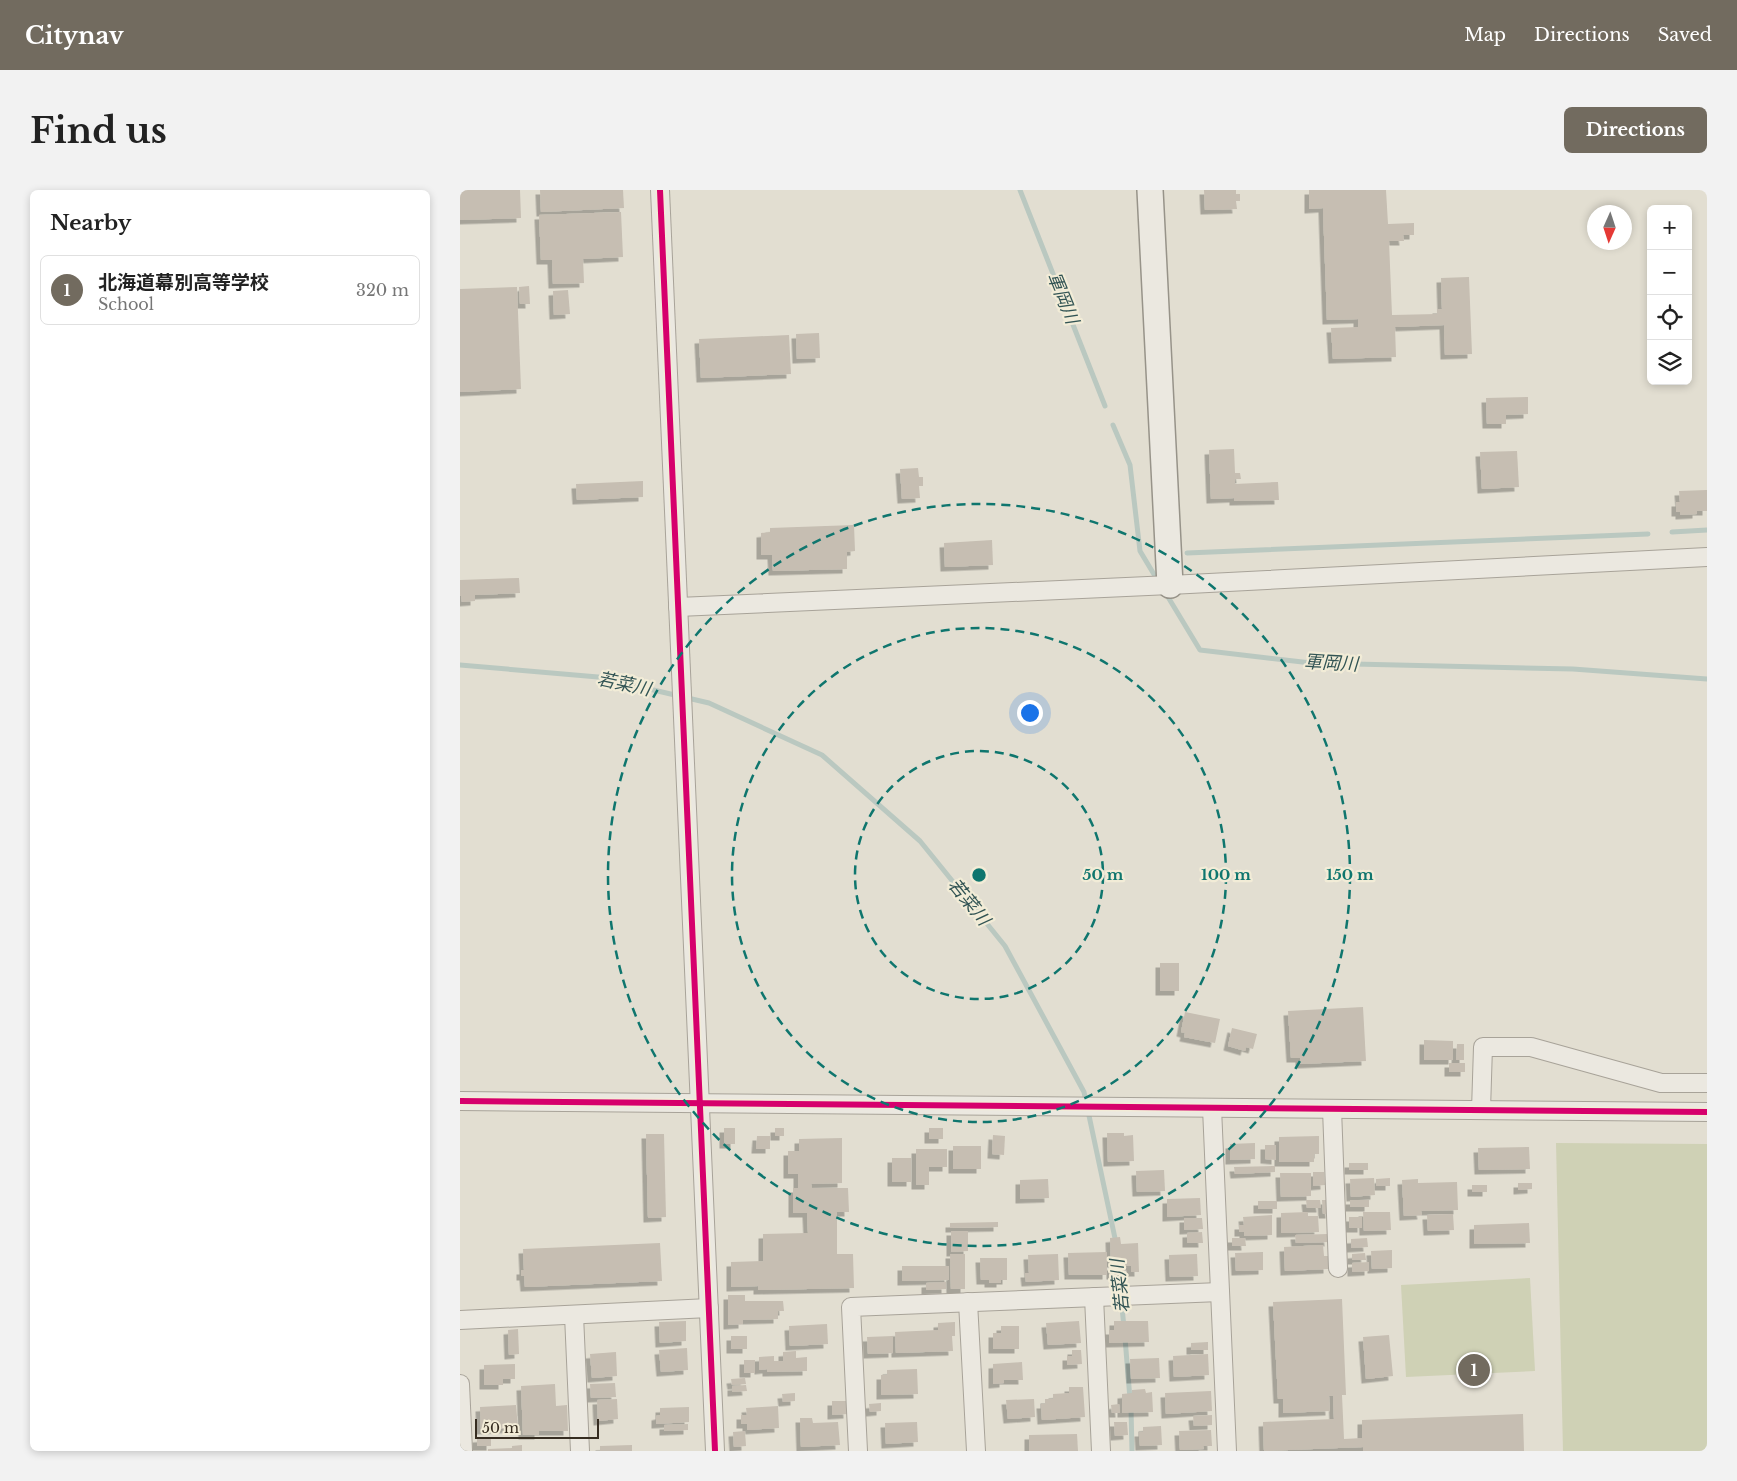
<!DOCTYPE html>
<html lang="en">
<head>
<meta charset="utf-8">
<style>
  body { margin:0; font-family:"Libre Baskerville","Noto Sans JP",serif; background:#f2f2f2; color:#222 }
  .controls { position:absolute; right:15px; top:15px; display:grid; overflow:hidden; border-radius:8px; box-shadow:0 2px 8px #0003 }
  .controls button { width:45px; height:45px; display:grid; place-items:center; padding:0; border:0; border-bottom:1px solid #e0e0e0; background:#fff; color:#222; font:25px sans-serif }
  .compass { position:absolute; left:1127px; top:15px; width:45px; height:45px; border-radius:50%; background:#fff; box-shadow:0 2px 8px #0003; rotate:183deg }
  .scale { position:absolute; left:15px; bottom:12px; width:124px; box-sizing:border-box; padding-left:5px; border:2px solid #362d21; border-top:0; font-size:14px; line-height:18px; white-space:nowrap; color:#362d21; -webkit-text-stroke:4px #f2ecd7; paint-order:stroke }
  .you { position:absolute; left:569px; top:522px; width:18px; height:18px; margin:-12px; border:4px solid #fff; border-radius:50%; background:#1a73e8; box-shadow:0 0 0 8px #1a73e833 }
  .badge { display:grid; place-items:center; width:32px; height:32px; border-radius:50%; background:#726b5f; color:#fff; font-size:16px; font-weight:700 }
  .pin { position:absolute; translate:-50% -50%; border:2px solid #fff; box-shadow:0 1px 5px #0006 }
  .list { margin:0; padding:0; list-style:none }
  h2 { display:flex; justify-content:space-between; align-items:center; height:65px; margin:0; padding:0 20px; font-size:21px }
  h2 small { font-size:16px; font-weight:400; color:#767676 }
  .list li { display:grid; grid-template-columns:32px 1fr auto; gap:15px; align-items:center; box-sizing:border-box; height:70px; margin:0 10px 10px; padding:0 10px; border:1px solid #e0e0e0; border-radius:8px }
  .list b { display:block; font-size:19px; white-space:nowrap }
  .list p { margin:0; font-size:16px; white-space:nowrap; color:#767676 }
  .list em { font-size:16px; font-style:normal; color:#767676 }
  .icon { flex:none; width:28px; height:28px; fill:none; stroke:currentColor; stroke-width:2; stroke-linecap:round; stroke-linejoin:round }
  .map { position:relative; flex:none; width:1247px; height:1261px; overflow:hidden; border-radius:8px }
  header { display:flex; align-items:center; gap:30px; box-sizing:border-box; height:70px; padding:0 25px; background:#726b5f; color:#fff }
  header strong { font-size:24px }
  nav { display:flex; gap:28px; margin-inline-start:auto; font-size:18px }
  .intro { display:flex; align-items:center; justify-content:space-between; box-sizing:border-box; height:120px; padding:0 30px }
  h1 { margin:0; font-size:35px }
  .button { padding:12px 22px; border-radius:8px; background:#726b5f; color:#fff; font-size:18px; font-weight:700 }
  main { display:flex; gap:30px; padding:0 30px }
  aside { flex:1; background:#fff; border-radius:8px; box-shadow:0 2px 8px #0003 }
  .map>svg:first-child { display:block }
</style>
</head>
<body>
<header>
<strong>Citynav</strong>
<nav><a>Map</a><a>Directions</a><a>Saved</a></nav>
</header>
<div class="intro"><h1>Find us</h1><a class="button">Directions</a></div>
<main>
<aside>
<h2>Nearby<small></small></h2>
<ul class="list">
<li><span class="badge">1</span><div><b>北海道幕別高等学校</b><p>School</p></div><em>320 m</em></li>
</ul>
</aside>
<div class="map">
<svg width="1247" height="1261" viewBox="0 0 1247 1261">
  <defs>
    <filter id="shadow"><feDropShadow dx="-4.5" dy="4.5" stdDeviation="0" flood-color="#0004"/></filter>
  </defs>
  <rect width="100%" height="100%" fill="#e2ded1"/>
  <g fill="#cfd1b5">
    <polygon points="1096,953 1247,954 1247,1261 1103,1261"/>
    <polygon points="1070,1088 1075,1181 946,1187 941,1095"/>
  </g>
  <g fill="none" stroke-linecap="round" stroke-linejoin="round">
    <g stroke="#bac8c0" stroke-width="5">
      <polyline points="560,0 645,216"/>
      <polyline points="653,235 670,275 680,361 698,391"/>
      <polyline points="1212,342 1247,340"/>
      <polyline points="727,363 1188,344"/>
      <polyline points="705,402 740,460 851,473 1113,479 1247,489"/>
      <polyline points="0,475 138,487 249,513 362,565 460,651 545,756 624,902 656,1053"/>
      <polyline points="657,1068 664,1137"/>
      <polyline points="665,1148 670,1209"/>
      <polyline points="671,1218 672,1261"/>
    </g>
  </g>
  <g fill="#c6beb2" filter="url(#shadow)">
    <polygon points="0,0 60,0 61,28 0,30"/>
    <polygon points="80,0 163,0 164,18 81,22"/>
    <polygon points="744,0 776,0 776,4 780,4 780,11 776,11 777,19 745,20"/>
    <polygon points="849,0 926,0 928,34 954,33 954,45 943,45 944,51 929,51 932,125 977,124 977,119 982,119 981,88 1009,87 1012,164 985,165 984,135 935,137 936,167 873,169 871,138 898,137 898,129 867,130 863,18 849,19"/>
    <polygon points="161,22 163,67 123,69 124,93 93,94 92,70 81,70 79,25"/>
    <polygon points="69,96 70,114 60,114 59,97"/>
    <polygon points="57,97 61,199 0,202 0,99"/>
    <polygon points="108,100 110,124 94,125 93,101"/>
    <polygon points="359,143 360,168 337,169 336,144"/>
    <polygon points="329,145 331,184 241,188 239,149"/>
    <polygon points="1068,207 1068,224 1046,225 1046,234 1027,234 1026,208"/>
    <polygon points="774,259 775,283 780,283 781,289 775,289 775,294 818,292 819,310 774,311 774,308 751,309 749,260"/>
    <polygon points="1057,261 1059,297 1022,299 1020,262"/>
    <polygon points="458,278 459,287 463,287 463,296 459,296 460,308 442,309 440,279"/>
    <polygon points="183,291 183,307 117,310 116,294"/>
    <polygon points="1247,300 1247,321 1237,321 1237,324 1220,325 1220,322 1216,322 1216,312 1220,312 1219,301"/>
    <polygon points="394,335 395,361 387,362 387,379 313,381 312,365 301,365 301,343 310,342 310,338"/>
    <polygon points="532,350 533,375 485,377 484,353"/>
    <polygon points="59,388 60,403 15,405 15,411 2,412 1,406 0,406 0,390"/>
    <rect x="700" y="773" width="19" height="28"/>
    <polygon points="903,817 906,871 840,874 840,868 831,868 828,821"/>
    <polygon points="725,822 760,829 755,853 724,847 725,843 721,842"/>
    <polygon points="772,838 797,844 793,859 786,857 785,861 768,856"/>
    <polygon points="964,850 993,851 993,870 964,870"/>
    <polygon points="997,854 1004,854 1004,870 996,870"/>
    <rect x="989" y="873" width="16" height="9"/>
    <rect x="264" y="938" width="11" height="16"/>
    <rect x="315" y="938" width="9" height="8"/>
    <rect x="469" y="938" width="14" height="11"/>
    <polygon points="647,943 664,943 664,946 673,945 674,971 648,972"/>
    <polygon points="186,944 204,944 206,1027 188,1028"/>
    <polygon points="533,945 545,946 544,965 532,964"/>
    <polygon points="297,946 310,946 310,959 296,959"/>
    <polygon points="859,946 859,964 854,964 854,972 819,972 819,947"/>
    <polygon points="382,948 382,993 351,994 352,998 388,998 389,1022 377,1022 377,1064 393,1064 394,1098 298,1100 298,1096 271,1097 271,1072 303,1071 303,1044 348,1043 347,1023 333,1023 333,998 338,998 338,984 328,984 328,961 339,961 339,949"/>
    <polygon points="795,953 795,969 770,970 770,954"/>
    <polygon points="805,955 816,955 816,970 805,969"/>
    <rect x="493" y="956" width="28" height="23"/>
    <polygon points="1069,957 1070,979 1019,980 1018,958"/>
    <polygon points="456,959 487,959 487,977 469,977 469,995 456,995"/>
    <rect x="432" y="968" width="19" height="24"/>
    <rect x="889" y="973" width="19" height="7"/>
    <polygon points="815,976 815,982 775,984 774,977"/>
    <polygon points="704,980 705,1001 677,1002 676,981"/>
    <polygon points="853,982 864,982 865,995 853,996"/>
    <polygon points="820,983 851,983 851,1006 821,1007"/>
    <polygon points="914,988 915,1005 891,1007 890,989"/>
    <polygon points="930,988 930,996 916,996 916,989"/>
    <polygon points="588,989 589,1008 560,1009 560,990"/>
    <polygon points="958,989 958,993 997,992 998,1020 961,1021 962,1025 944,1026 942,990"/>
    <polygon points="1058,993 1072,993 1072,999 1058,1000"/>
    <rect x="1012" y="995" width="15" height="7"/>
    <polygon points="740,1008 741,1025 707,1027 707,1009"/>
    <polygon points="846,1010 860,1010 861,1018 847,1018"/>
    <polygon points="862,1010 869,1010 870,1024 863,1024"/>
    <rect x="890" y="1010" width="19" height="7"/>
    <rect x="798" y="1011" width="19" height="8"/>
    <polygon points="848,1022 848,1026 858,1026 859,1042 821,1043 821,1023"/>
    <polygon points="903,1022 930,1022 931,1040 904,1041"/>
    <polygon points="993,1024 994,1040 968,1041 967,1025"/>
    <polygon points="812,1025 812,1045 784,1046 784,1042 779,1042 779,1035 784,1035 783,1027"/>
    <rect x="889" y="1027" width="13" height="11"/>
    <polygon points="724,1028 742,1028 743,1039 724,1040"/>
    <polygon points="538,1032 538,1037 490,1038 490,1033"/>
    <polygon points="1069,1033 1070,1053 1014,1054 1014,1035"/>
    <polygon points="491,1041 508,1041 508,1061 491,1062"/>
    <polygon points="742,1042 743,1053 727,1053 727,1043"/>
    <polygon points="868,1044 869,1052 836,1053 835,1045"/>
    <polygon points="660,1047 661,1054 678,1053 679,1082 671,1082 671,1076 666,1076 666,1073 651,1073 650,1048"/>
    <polygon points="772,1048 785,1048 786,1056 772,1056"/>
    <polygon points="907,1048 908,1057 891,1058 891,1049"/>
    <polygon points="200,1053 202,1091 65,1097 64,1086 61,1086 61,1080 64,1080 63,1059"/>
    <polygon points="863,1055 864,1066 868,1066 868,1079 825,1081 824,1057"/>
    <polygon points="932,1060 932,1078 912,1079 911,1061"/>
    <polygon points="647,1062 647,1085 609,1085 608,1063"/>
    <polygon points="803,1062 803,1080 776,1081 775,1063"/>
    <polygon points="905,1063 906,1070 892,1070 892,1064"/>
    <polygon points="490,1064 505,1064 505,1099 491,1099"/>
    <polygon points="598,1064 599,1090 566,1092 565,1083 569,1083 568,1065"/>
    <polygon points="737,1064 738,1086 710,1087 709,1065"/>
    <polygon points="520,1068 547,1068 547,1090 541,1090 541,1093 529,1093 529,1090 521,1090"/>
    <polygon points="909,1072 909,1081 892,1082 892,1073"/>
    <polygon points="664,1075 665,1085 651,1085 651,1076"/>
    <polygon points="442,1076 489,1076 489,1090 442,1091"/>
    <polygon points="486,1092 486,1099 466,1100 466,1093"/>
    <polygon points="268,1105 285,1105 285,1111 323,1111 324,1121 318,1121 318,1129 283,1130 283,1134 268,1135"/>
    <polygon points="882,1109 886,1205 882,1205 884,1249 902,1248 902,1230 1063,1224 1064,1261 903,1261 903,1257 804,1261 803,1232 874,1229 873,1206 869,1206 870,1221 823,1223 823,1209 818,1209 813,1112"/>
    <polygon points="226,1131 226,1151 200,1153 199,1132"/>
    <polygon points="619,1131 621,1153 588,1155 586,1133"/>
    <polygon points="654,1131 688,1131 689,1152 649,1153 649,1140 654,1140"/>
    <polygon points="495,1132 495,1146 492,1146 493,1161 436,1163 435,1142 478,1140 478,1133"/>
    <polygon points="367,1134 368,1154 330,1156 329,1136"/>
    <polygon points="541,1136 559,1136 559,1159 533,1159 533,1143 541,1143"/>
    <polygon points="58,1139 59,1164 49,1165 48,1140"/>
    <polygon points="929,1145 933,1186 906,1189 903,1147"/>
    <rect x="271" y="1146" width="16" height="13"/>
    <polygon points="433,1146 433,1163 408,1164 407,1147"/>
    <polygon points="748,1152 748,1160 731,1160 731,1153"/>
    <polygon points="227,1158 228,1180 201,1182 199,1160"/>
    <polygon points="612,1160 621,1160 622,1174 607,1175 607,1166 612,1166"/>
    <polygon points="336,1161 336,1168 347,1167 347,1181 307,1182 307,1179 299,1180 299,1167 314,1166 314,1171 323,1171 323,1162"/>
    <polygon points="156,1162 157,1186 132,1188 130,1164"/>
    <polygon points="748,1164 749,1185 714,1187 713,1166"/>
    <polygon points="699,1168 700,1188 671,1189 670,1169"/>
    <rect x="284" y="1170" width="11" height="13"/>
    <polygon points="562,1172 563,1190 544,1190 544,1193 533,1194 533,1174"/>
    <polygon points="55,1174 55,1189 43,1189 43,1195 24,1195 24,1175"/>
    <polygon points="457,1179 458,1204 421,1205 421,1185 427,1185 427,1180"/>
    <polygon points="285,1188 286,1194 272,1195 271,1189"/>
    <polygon points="155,1193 156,1207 131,1208 130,1194"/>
    <polygon points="95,1194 96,1216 107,1215 108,1241 79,1241 79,1245 63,1245 61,1196"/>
    <polygon points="286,1195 287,1201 272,1202 272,1196"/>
    <polygon points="609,1197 623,1197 625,1227 582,1230 581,1214 585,1214 585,1209 593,1209 593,1204 609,1203"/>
    <polygon points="685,1199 686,1203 692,1202 693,1222 662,1223 662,1204 672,1203 672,1200"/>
    <polygon points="751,1201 752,1221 706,1224 705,1203"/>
    <polygon points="335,1203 335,1211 323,1212 322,1204"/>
    <polygon points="157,1209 158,1229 138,1231 137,1210"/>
    <polygon points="574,1209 575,1227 548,1229 546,1210"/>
    <polygon points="372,1211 387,1211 388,1224 372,1225"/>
    <polygon points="421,1213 421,1221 410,1222 409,1214"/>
    <polygon points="659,1214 660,1223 652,1223 651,1215"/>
    <polygon points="56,1215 58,1238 21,1240 20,1217"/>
    <polygon points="318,1216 319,1238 287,1240 287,1234 281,1234 281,1225 287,1225 286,1218"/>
    <polygon points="229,1217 229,1232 196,1234 196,1226 200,1225 200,1218"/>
    <polygon points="752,1225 752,1235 734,1236 733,1226"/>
    <polygon points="340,1228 352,1228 353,1233 378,1232 380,1255 341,1257"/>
    <polygon points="457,1232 458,1252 426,1254 425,1233"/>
    <polygon points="654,1232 667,1232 668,1245 655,1246"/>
    <polygon points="228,1234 228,1240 204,1241 204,1235"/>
    <polygon points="701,1236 702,1255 680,1256 679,1242 683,1242 683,1237"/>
    <polygon points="751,1240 752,1256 743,1256 744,1259 720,1260 719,1241"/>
    <polygon points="285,1241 286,1256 274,1257 273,1242"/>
    <polygon points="617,1244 618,1261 569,1261 569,1245"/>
    <polygon points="31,1247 31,1256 17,1256 17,1248"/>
    <polygon points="62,1255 62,1261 28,1261 28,1259 52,1258 52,1256"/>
    <polygon points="172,1255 172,1261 140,1261 140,1256"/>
  </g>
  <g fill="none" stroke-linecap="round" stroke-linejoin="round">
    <defs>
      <g id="street">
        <polyline points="200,0 255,1261"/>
        <polyline points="218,417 710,395 1247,367"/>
        <polyline points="0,911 1247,922"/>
        <polyline points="752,918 767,1261"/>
        <polyline points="872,919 878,1078"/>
        <polyline points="1021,920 1023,857 1071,857 1201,893 1247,893"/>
        <polyline points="634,1107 641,1261"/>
        <polyline points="508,1112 516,1261"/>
        <polyline points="114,1125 120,1261"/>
        <polyline points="0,1130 249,1118"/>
        <polyline points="0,1194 3,1261"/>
        <polyline points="398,1261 391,1117 760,1102"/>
      </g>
      <polyline id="secondary" points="690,0 710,395"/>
    </defs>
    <use href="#street" stroke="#a8a399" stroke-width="20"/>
    <use href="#secondary" stroke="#979389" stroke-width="28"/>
    <use href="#street" stroke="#ebe8e0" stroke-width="18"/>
    <use href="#secondary" stroke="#ebe8e0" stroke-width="25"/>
    <defs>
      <g id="cycleway">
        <polyline points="200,0 255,1261"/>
        <polyline points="0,911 1247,922"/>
      </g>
    </defs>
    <use href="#cycleway" stroke="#f2ecd7" stroke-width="9"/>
    <use href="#cycleway" stroke="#d6006c" stroke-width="6"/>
  </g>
  <g fill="none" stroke="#0f766e" stroke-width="2.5" stroke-dasharray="9 6">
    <circle cx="519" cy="685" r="124"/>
    <circle cx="519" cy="685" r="247"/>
    <circle cx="519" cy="685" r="371"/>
  </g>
  <g text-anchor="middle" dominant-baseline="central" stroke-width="4.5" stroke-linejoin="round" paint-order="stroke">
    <g font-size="18" font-style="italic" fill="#325454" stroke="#f2ecd7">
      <text transform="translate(603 108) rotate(68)">軍岡川</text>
      <text transform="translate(871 473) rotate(3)">軍岡川</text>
      <text transform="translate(164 494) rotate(12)">若菜川</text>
      <text transform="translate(509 712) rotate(51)">若菜川</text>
      <text transform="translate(660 1096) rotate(-96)">若菜川</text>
    </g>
  </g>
  <circle cx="519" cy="685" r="8" fill="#0f766e" stroke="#f2ecd7" stroke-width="2.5"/>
  <g font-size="15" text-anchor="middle" font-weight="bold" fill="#0f766e" stroke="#f2ecd7" stroke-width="4.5" stroke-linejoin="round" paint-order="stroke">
    <text x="643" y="690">50 m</text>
    <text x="766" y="690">100 m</text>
    <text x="890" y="690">150 m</text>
  </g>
</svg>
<div class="controls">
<button>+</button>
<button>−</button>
<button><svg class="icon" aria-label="locate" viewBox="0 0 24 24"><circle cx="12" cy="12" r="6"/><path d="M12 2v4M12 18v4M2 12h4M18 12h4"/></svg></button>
<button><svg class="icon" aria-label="layers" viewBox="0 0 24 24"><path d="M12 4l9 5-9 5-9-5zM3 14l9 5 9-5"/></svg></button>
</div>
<svg class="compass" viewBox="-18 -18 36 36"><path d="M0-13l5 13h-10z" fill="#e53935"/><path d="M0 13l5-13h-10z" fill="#767676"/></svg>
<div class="scale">50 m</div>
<div class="you"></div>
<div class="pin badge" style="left:1014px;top:1180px">1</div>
</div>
</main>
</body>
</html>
